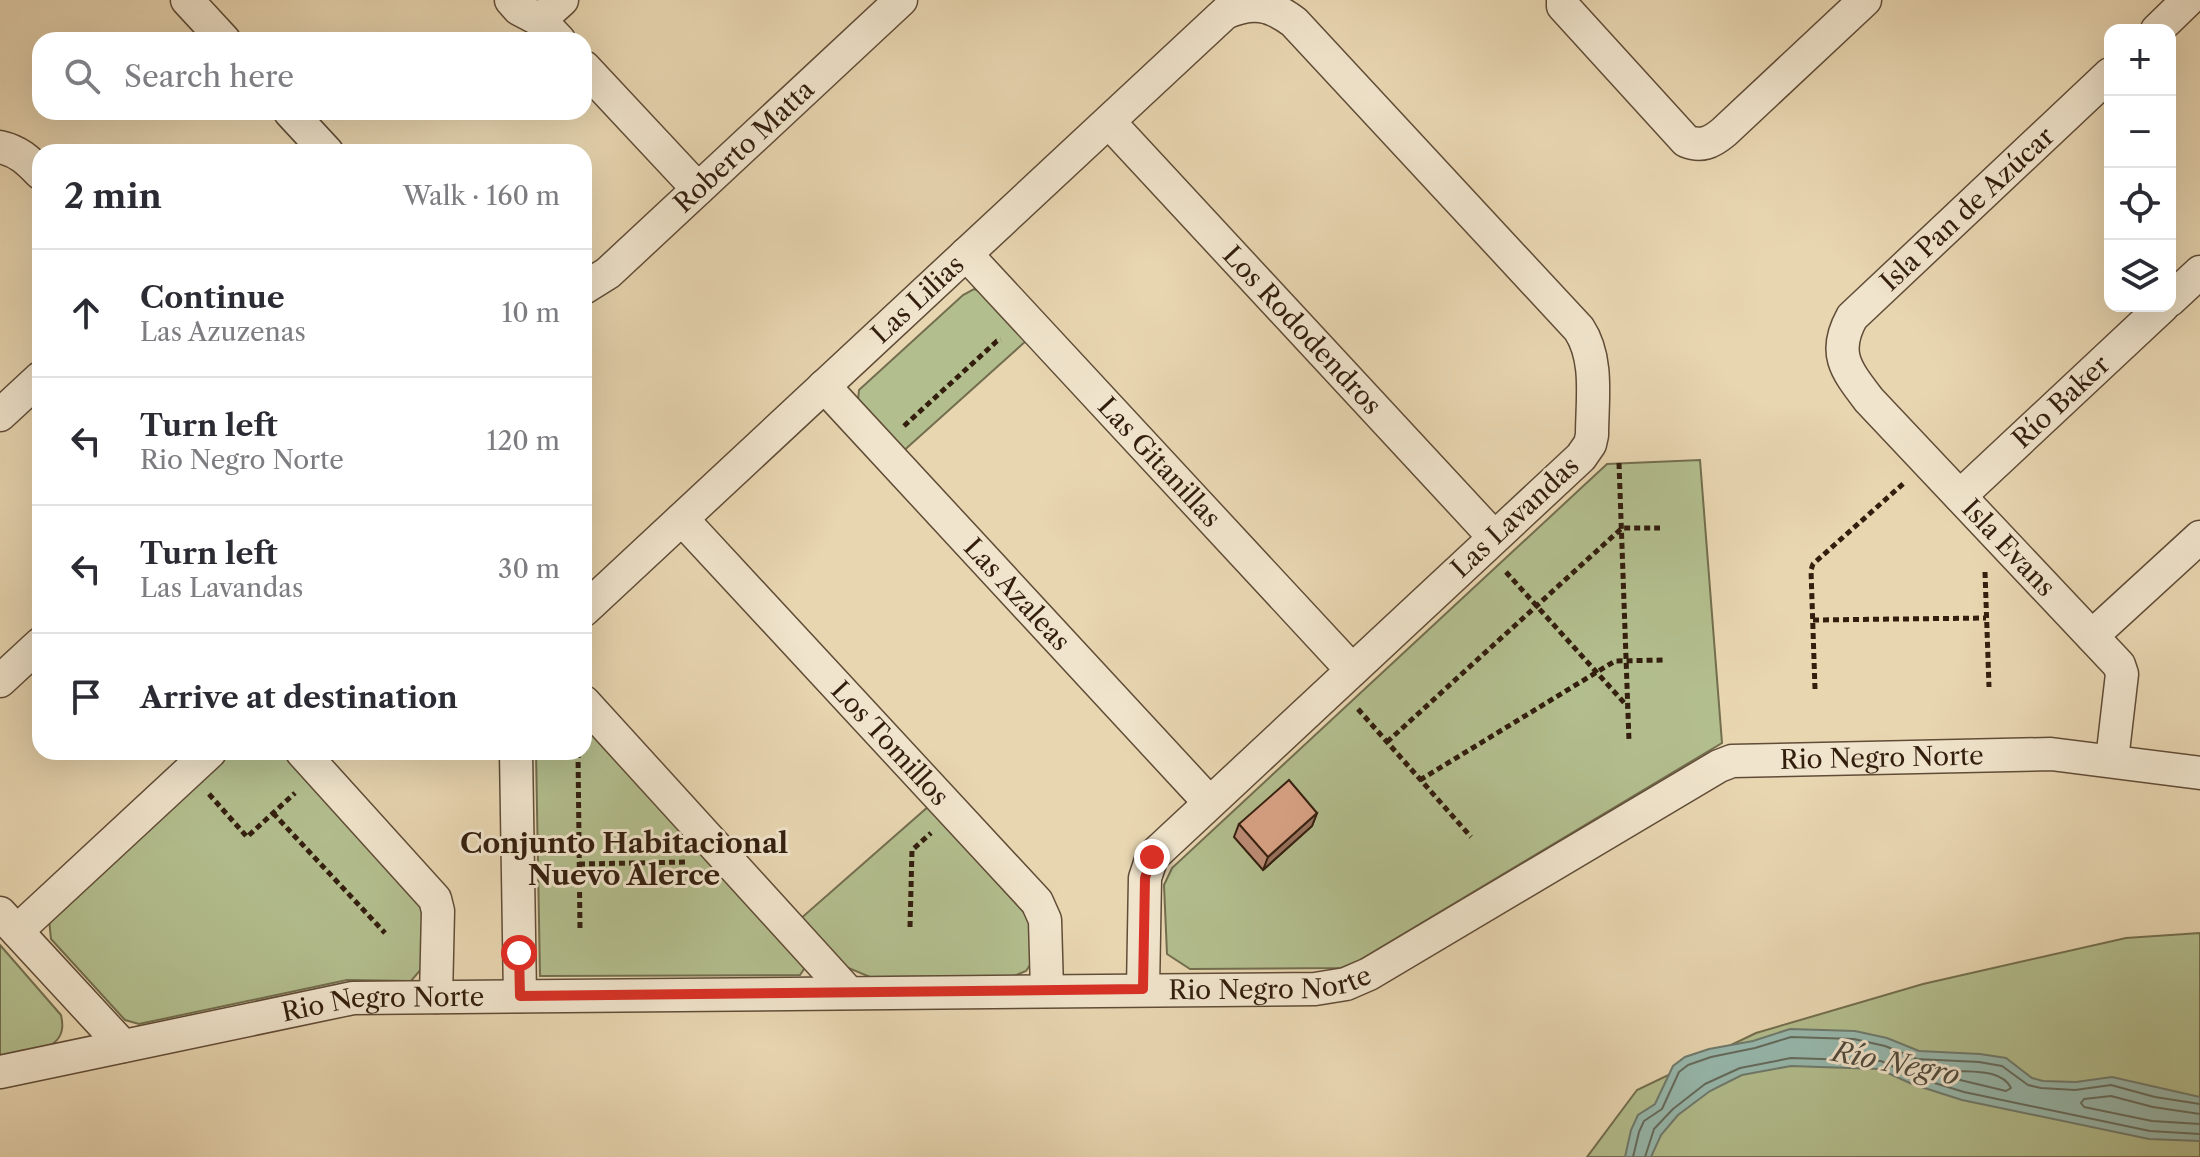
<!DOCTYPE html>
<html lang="en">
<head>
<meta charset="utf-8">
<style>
  body { margin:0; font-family:"Libre Caslon Text",serif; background:#f7f7f7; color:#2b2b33 }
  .controls { position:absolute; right:24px; top:24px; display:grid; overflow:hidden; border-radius:16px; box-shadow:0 8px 32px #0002 }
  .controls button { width:72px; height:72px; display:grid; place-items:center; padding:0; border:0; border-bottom:2px solid #e1e1e2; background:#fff; color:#2b2b33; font:40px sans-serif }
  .stop { position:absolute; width:24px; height:24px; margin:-18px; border:6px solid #d93025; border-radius:50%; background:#fff }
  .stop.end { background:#d93025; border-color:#fff; box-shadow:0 2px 8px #0008 }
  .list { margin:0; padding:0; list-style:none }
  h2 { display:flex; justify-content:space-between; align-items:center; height:104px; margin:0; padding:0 32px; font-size:34px }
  h2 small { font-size:26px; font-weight:400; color:#7c7c81 }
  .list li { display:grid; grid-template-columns:52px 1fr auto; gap:24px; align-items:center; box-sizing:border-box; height:128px; padding:0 32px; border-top:2px solid #e1e1e2 }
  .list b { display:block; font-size:30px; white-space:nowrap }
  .list p { margin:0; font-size:26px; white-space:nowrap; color:#7c7c81 }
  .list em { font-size:26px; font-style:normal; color:#7c7c81 }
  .icon { flex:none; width:44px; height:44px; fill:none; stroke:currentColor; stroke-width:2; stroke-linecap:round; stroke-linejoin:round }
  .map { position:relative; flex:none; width:2200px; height:1157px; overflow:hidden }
  .search { position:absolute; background:#fff; box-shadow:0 8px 32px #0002; left:32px; top:32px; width:560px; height:88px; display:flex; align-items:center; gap:20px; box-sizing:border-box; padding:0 28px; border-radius:24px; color:#7c7c81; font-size:30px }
  .panel { position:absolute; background:#fff; box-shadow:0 8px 32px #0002; left:32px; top:144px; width:560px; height:616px; border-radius:24px }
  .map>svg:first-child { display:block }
</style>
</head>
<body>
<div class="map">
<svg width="2200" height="1157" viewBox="0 0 2200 1157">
  <rect width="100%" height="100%" fill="#e8d6b1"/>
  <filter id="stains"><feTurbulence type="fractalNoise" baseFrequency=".0025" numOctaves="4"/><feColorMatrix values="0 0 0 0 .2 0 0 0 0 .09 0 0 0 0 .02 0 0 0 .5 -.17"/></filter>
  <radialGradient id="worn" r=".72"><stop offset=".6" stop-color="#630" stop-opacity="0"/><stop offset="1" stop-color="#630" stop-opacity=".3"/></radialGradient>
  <g fill="#b3be8e" stroke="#736e4e" stroke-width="2">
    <polygon points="974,289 984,293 1027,340 900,454 858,400 859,390 963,295"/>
    <polygon points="1700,460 1722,743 1358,961 1341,968 1190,969 1167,954 1164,885 1172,868 1607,464"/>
    <polygon points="584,714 806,966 800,975 540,976 536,752 584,752"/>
    <polygon points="228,752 286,752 429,909 428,961 411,981 347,980 139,1024 125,1020 51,939 49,919"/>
    <polygon points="929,806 1029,918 1034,959 1026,971 1014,976 870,977 834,962 799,920"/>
    <polygon points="2200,933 2200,1157 1587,1157 1637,1090 1756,1033 1923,984 2126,938"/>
    <path d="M 0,945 L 61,1015 C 62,1020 63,1024 62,1029 C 59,1053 19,1054 0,1058 Z"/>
  </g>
  <polygon fill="#97b9ae" stroke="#6f7b6e" stroke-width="2" points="1790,1029 1855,1031 1887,1038 1919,1051 1980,1054 2006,1058 2032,1078 2043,1081 2076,1082 2112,1077 2200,1097 2200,1141 2149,1139 1962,1100 1912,1084 1879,1069 1791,1066 1742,1075 1710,1091 1678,1115 1661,1135 1651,1157 1625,1157 1631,1130 1638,1115 1655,1104 1673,1066 1685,1057 1709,1049 1753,1041"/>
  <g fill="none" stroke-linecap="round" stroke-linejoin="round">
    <g stroke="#656c5e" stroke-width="2">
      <path d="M 1957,1071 C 1976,1072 2002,1070 2011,1088 L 2006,1091 L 1956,1079 L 1953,1074 Z"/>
      <polyline points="2200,1114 2153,1107 2111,1096 2084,1099 2081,1103 2084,1107 2152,1121 2200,1124"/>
      <polyline points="1633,1157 1639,1132 1644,1121 1662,1109 1679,1072 1688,1065 1711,1057 1755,1048 1791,1037 1854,1039 1885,1046 1917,1059 1979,1062 2002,1066 2028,1085 2041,1088 2075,1090 2111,1085 2155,1097 2200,1104"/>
      <polyline points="1645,1157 1654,1129 1673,1109 1705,1084 1740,1068 1791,1058 1881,1061 1915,1077 1964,1092 2150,1131 2200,1134"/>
    </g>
    <defs>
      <g id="street">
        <polyline points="187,0 224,40"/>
        <polyline points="511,0 519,9 540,20 559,40"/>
        <path d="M 1563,0 L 1563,6 L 1686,141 C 1701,147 1711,143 1724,132 L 1865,0"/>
        <polyline points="540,20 562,0"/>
        <polyline points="2157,30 2188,0"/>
        <polyline points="584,67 698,189"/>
        <path id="s1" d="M 2110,74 L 1852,317 C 1832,353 1846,370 1869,400 L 2119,665 L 2122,674 L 2112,760"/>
        <polyline points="290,112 327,152"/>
        <path id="s2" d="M 1109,122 L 1494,537"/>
        <path d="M 0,147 C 18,151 28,160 40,173"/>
        <path id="s3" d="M 966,254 L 1352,670"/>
        <path id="s4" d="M 584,288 L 608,273 L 901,0"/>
        <polyline points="2170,300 2200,272"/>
        <path id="s5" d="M 824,386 L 1209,802"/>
        <polyline points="0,415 40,378"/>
        <path id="s6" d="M 1960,496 L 2163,306"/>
        <path id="s7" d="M 682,519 L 1037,902 L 1045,920 L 1047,990"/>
        <path id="s8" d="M 584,610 L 1225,13 C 1253,1 1270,4 1294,22 L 1579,329 C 1599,359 1592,401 1592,435 L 1590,444 L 1581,457 L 1152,857 L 1145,878 L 1143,989"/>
        <polyline points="2092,636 2200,537"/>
        <polyline points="0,681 40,644"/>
        <polyline points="584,702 848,992"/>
        <polyline points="302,752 435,899 438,911 436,997"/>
        <polyline points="516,752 520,996"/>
        <polyline points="0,913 123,1046"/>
        <polyline points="17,931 210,752"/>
        <path id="s9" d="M 0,1072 L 353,998 L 1315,989 L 1346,984 L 1369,974 L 1719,766 L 1732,761 L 2051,754 L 2200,773"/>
      </g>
    </defs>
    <use href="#street" stroke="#604c37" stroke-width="35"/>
    <g stroke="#331e0e" stroke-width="5" stroke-dasharray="6 4" stroke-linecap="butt">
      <polyline points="904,426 997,341 1001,340"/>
      <polyline points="1619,463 1629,741"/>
      <polyline points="1506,572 1628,707"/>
      <polyline points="1985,572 1989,687"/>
      <polyline points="1813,620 1986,618"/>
      <polyline points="1815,689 1811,570 1813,564 1904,483"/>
      <polyline points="1358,709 1471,837"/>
      <polyline points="1387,742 1622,528 1660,528"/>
      <polyline points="578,752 580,931"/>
      <polyline points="1420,780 1615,661 1665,660"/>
      <polyline points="209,794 247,837 295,793"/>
      <polyline points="273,813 385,933"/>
      <polyline points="579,864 686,862"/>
      <polyline points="910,927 912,850 931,833"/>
    </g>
    <use href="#street" stroke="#f0e4cc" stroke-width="32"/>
  </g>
  <polygon fill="#bd8d76" stroke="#331e0e" stroke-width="2" points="1317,813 1312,826 1263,870 1234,837 1239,824"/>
  <polygon fill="#9a7360" stroke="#331e0e" stroke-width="2" points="1317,813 1312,826 1263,870 1268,857"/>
  <polygon fill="#dca489" stroke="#331e0e" stroke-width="2" points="1289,780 1317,813 1268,857 1239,824"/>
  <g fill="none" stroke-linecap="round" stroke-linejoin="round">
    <polyline stroke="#d93025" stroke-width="10" points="519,953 520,996 1143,989 1145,878 1152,857"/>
  </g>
  <g text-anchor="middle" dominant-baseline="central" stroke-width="6" stroke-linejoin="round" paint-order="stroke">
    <g font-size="26" fill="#331e0e" stroke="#f0e4cc">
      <text stroke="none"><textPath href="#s4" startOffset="214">Roberto Matta</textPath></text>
      <text transform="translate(1967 209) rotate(-43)">Isla Pan de Azúcar</text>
      <text stroke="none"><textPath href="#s8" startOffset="456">Las Lilias</textPath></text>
      <text stroke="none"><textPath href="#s2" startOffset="284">Los Rododendros</textPath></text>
      <text stroke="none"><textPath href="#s6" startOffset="138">Río Baker</textPath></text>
      <text stroke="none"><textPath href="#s3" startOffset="284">Las Gitanillas</textPath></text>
      <text transform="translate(1515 517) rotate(-43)">Las Lavandas</text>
      <text stroke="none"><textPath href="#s1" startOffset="650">Isla Evans</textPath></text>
      <text stroke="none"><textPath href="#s5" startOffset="284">Las Azaleas</textPath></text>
      <text stroke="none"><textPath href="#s7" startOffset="306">Los Tomillos</textPath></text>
      <text stroke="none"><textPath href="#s9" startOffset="1950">Rio Negro Norte</textPath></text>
      <text stroke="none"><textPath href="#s9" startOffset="1278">Rio Negro Norte</textPath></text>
      <text stroke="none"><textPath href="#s9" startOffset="390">Rio Negro Norte</textPath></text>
    </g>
    <g font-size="28" font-weight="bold" fill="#331e0e" stroke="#f0e4cc">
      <text x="624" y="843">Conjunto Habitacional<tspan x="624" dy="32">Nuevo Alerce</tspan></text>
    </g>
    <g font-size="28" font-style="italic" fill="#514c3e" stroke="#f0e4cc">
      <text transform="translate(1896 1063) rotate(11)">Río Negro</text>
    </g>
  </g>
  <rect width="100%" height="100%" filter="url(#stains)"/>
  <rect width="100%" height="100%" fill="url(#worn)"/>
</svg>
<div class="controls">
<button>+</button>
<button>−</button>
<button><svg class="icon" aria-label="locate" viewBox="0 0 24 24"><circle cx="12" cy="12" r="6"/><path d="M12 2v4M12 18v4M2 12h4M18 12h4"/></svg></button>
<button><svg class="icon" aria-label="layers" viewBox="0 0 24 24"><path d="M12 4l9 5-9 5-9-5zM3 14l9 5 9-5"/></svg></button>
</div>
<div class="stop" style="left:519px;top:953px"></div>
<div class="stop end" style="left:1152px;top:857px"></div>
<div class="search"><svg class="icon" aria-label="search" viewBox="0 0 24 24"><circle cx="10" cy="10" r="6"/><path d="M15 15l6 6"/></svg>Search here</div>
<section class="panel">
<h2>2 min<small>Walk · 160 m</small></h2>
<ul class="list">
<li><svg class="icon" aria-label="ahead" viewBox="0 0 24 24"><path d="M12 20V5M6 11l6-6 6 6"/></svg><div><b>Continue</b><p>Las Azuzenas</p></div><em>10 m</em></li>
<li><svg class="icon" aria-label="left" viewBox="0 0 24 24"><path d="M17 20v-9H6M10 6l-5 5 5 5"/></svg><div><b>Turn left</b><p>Rio Negro Norte</p></div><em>120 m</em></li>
<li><svg class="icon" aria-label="left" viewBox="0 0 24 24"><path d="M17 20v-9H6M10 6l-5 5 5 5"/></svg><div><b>Turn left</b><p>Las Lavandas</p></div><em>30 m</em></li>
<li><svg class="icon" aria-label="arrive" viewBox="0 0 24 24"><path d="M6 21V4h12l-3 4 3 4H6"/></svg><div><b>Arrive at destination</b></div></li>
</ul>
</section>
</div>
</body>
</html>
